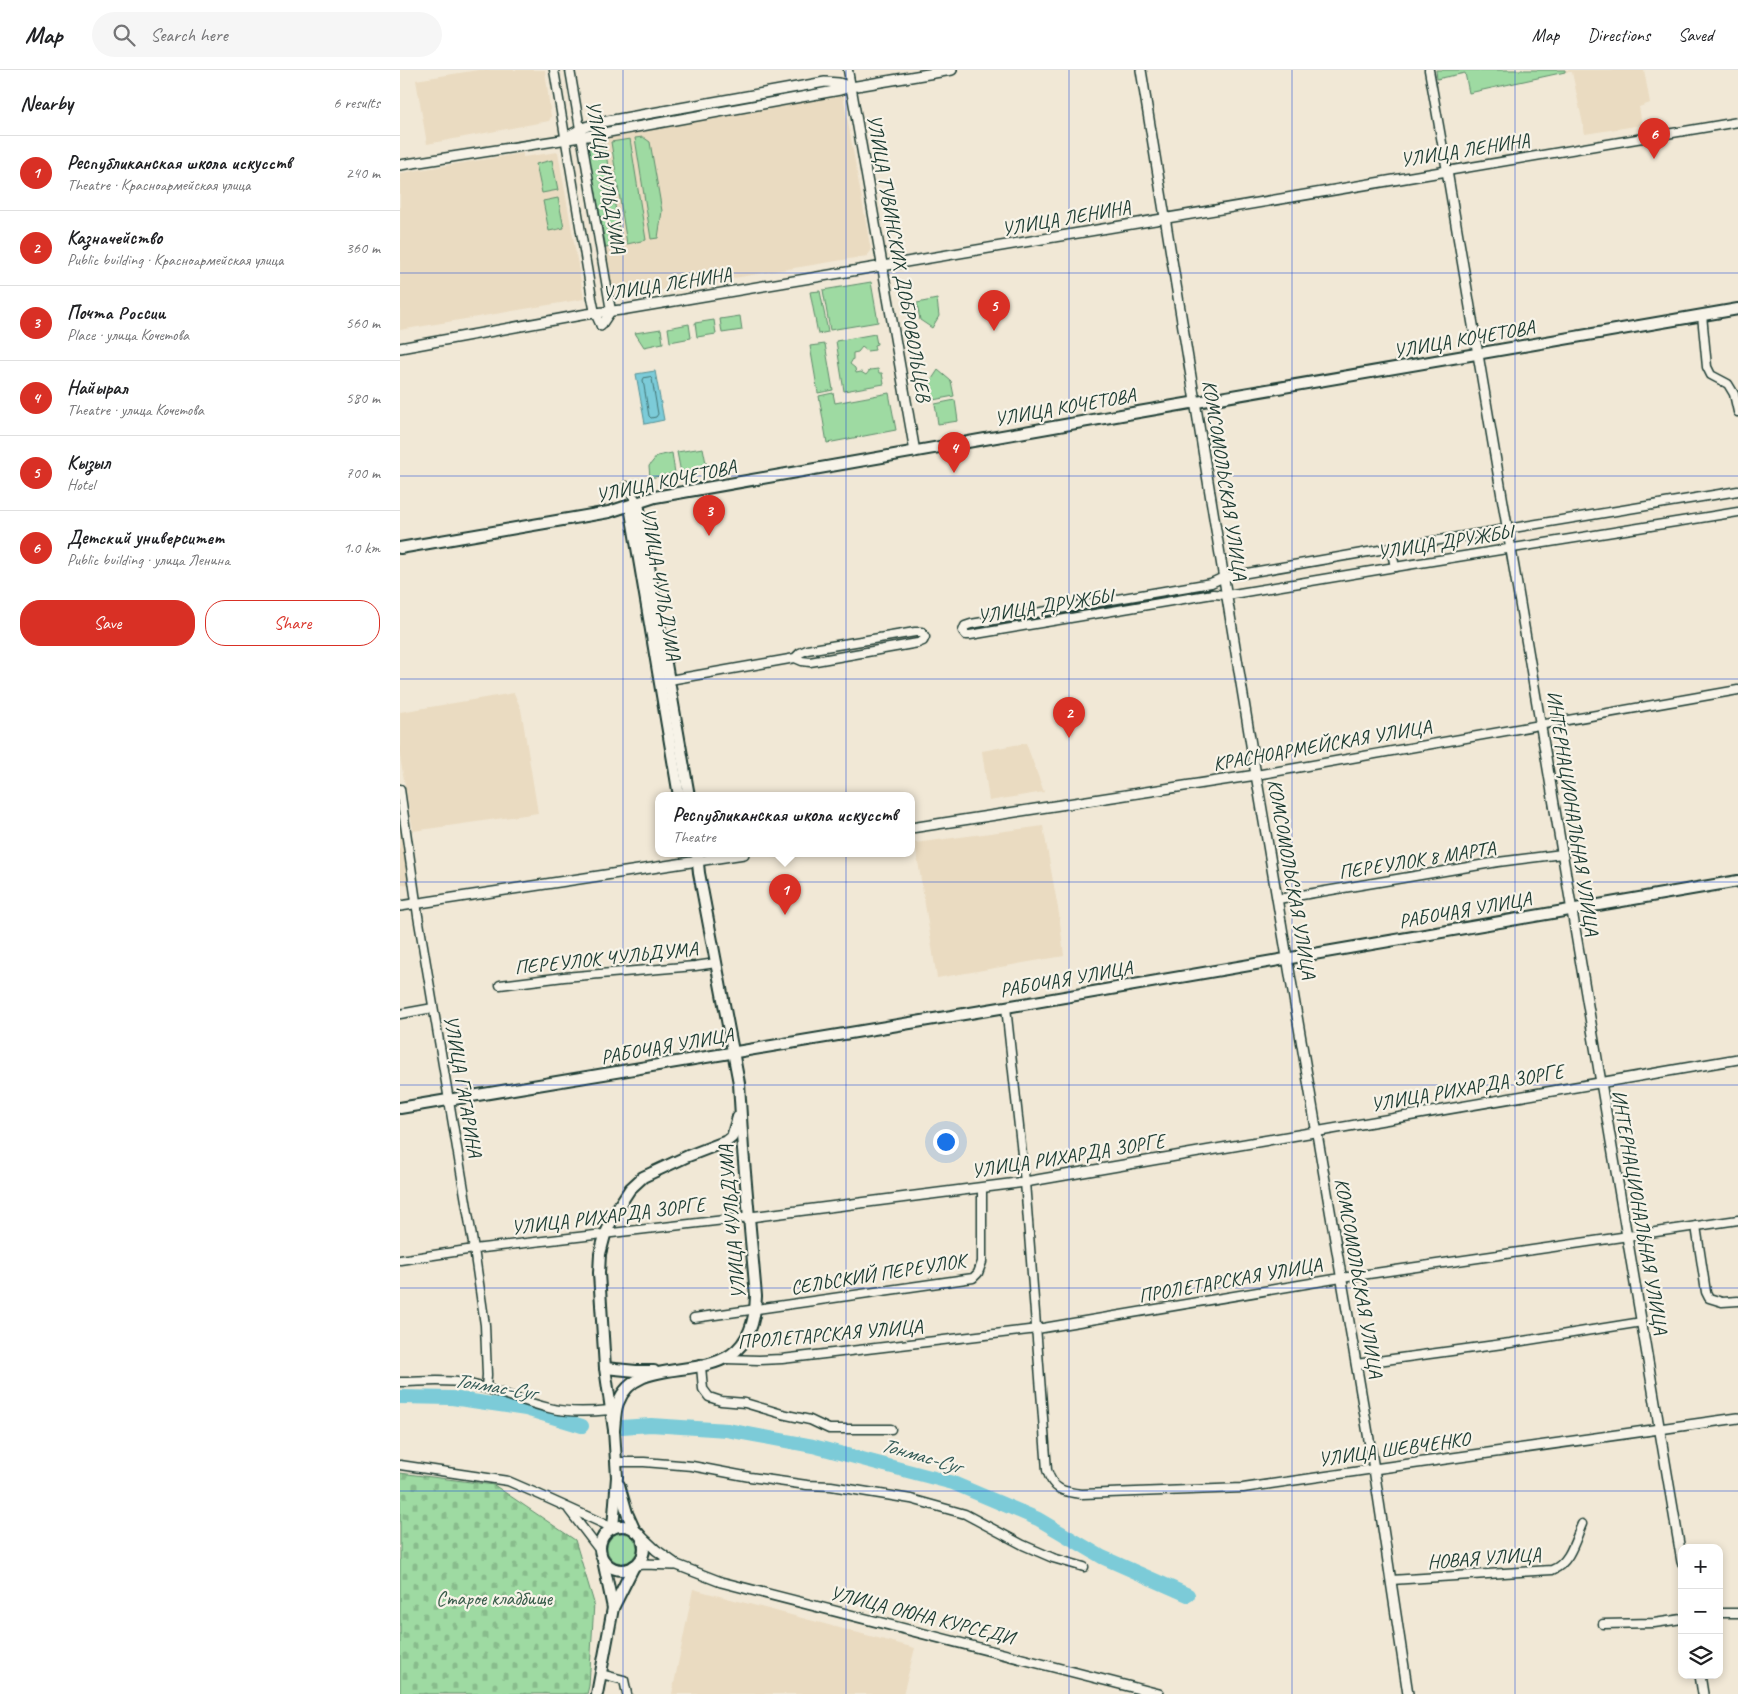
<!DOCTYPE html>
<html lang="en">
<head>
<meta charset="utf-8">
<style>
  body { margin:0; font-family:Caveat,sans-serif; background:#f6f6f6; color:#202124 }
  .controls { position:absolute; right:15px; bottom:15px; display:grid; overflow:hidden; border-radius:10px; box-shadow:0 2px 8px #0003 }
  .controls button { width:45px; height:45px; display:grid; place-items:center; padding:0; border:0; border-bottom:1px solid #e0e0e0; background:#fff; color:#202124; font:25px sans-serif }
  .you { position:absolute; left:545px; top:1071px; width:18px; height:18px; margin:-12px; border:4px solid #fff; border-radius:50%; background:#1a73e8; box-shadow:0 0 0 8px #1a73e833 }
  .badge { display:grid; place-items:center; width:32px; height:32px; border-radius:50%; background:#d93025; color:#fff; font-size:16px; font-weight:700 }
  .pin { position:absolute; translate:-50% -41px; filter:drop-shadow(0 1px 2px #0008) }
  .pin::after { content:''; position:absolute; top:26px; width:18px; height:15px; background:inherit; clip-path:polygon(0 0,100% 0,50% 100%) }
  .popup { position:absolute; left:255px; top:722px; width:260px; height:65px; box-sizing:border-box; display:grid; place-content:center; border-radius:10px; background:#fff; filter:drop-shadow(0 1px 4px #0005); font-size:16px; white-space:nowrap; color:#757577 }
  .popup b { font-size:19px; color:#202124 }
  .popup::after { content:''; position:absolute; left:50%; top:100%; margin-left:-10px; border:10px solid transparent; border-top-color:#fff }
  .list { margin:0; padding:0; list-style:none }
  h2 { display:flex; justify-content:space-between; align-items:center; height:65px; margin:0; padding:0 20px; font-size:21px }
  h2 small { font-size:16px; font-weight:400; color:#757577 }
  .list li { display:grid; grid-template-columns:32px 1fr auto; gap:15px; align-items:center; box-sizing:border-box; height:75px; padding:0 20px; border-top:1px solid #e0e0e0 }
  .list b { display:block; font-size:19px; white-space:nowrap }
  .list p { margin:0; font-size:16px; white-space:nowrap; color:#757577 }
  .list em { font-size:16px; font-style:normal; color:#757577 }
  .actions { display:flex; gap:10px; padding:15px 20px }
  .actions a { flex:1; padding:11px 0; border:1px solid #d93025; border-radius:20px; text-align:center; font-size:18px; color:#d93025 }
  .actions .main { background:#d93025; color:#fff }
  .icon { flex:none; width:28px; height:28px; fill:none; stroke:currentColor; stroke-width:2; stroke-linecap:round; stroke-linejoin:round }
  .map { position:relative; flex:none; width:1338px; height:1624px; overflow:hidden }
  header { display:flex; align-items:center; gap:30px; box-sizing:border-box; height:70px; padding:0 25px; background:#fff; border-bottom:1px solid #e0e0e0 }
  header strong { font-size:24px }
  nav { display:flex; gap:28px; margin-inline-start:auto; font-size:18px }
  .search { width:350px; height:45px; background:#f6f6f6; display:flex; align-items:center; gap:12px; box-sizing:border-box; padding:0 18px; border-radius:28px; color:#757577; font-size:19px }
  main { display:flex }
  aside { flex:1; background:#fff }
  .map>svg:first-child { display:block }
</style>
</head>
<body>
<header>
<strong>Map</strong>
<div class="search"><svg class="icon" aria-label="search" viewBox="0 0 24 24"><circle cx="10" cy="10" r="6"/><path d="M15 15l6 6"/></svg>Search here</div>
<nav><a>Map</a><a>Directions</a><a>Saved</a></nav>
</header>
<main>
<aside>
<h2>Nearby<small>6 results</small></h2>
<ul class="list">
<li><span class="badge">1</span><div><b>Республиканская школа искусств</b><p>Theatre · Красноармейская улица</p></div><em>240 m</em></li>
<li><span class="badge">2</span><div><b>Казначейство</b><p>Public building · Красноармейская улица</p></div><em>360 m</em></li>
<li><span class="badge">3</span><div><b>Почта России</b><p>Place · улица Кочетова</p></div><em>560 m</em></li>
<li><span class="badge">4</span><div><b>Найырал</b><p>Theatre · улица Кочетова</p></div><em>580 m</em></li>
<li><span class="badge">5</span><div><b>Кызыл</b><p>Hotel</p></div><em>700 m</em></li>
<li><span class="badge">6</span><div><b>Детский университет</b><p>Public building · улица Ленина</p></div><em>1.0 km</em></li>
</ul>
<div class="actions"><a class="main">Save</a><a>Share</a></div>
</aside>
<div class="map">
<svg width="1338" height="1624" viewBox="0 0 1338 1624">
  <defs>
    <pattern id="cemetery-stones" width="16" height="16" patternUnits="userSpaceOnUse" patternTransform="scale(1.25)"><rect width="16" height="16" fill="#9edaa2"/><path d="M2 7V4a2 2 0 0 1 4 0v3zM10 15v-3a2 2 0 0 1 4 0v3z" fill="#88bc8c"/></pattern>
  </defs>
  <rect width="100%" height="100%" fill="#f1e8d6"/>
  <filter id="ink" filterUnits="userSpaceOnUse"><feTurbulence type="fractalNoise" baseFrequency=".02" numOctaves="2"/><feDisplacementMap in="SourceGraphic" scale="10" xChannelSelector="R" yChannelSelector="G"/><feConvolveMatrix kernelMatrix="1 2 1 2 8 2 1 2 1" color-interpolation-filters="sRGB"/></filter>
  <g filter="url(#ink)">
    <g fill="#eadbc1">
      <polygon points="78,0 145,0 151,47 149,51 27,74 16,10"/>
      <polygon points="1165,0 1244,0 1250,33 1239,37 1242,55 1185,64 1172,2 1165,2"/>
      <polygon points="442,19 471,181 467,186 219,227 211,223 180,69"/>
      <polygon points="158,82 184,229 0,260 0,103 123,83 123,87"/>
      <polygon points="114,623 121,639 138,743 13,761 0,687 0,642"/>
      <polygon points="626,673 644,722 589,731 582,681"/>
      <polygon points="0,751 10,814 0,815"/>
      <polygon points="643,756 659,844 664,886 537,908 515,773"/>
      <polygon points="293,1519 515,1578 503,1624 272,1624"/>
    </g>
    <g fill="#9edaa2" stroke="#5e8c6b">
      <polygon points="1036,0 1165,0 1165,2 1069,23 1065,3 1037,9"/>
      <polygon points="243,67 250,72 262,141 258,168 251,169 235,68"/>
      <polygon points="230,69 246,170 227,174 211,72"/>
      <polygon points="204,73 222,175 206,178 187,76"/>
      <polygon points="152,90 158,120 142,123 136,94"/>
      <polygon points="158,128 164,158 149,161 143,131"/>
      <polygon points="471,212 478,252 430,260 423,220"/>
      <polygon points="420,221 428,262 418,264 410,222"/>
      <polygon points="537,229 539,246 532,258 520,250 517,233"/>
      <polygon points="340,246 342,260 322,263 320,249"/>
      <polygon points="314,250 316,264 297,267 295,253"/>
      <polygon points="289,254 291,268 270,272 268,258"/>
      <polygon points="261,259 263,273 244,277 235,263"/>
      <polygon points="475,264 477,274 474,275 475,280 467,281 462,277 458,282 453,283 453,289 450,294 455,298 456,303 461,302 466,305 470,300 478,299 479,303 482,303 484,314 444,321 436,271"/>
      <polygon points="425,274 433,320 418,323 410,276"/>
      <polygon points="538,300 551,311 554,326 533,330 530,312"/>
      <polygon points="433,323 435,333 489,323 496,360 427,373 419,326"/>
      <polygon points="555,330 558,351 538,354 535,334"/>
      <polygon points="303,378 307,398 281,403 277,382"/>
      <polygon points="272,383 275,403 250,408 249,396 257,386"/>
      <circle cx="222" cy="1478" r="15"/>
    </g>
    <polygon fill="url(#cemetery-stones)" stroke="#5e8c6b" points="0,1403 94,1415 175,1470 194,1533 189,1616 187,1624 0,1624"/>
    <polygon fill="#7bcbd8" stroke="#569296" points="255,301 264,350 245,354 236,304"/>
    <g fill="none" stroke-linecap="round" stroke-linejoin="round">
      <polygon stroke="#447676" stroke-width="1" points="250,307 252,309 258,344 256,347 251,348 249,346 243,310 244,308"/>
      <g stroke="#7bcbd8" stroke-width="14">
        <polyline points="0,1327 52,1328 126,1339 182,1356"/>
        <polyline points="222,1357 251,1355 327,1360 413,1376 553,1413 638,1449 702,1487 788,1525"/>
      </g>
      <defs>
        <g id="minor">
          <polyline points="154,0 192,228 195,243 201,256"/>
          <polyline points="170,0 211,241 201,256"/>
          <polyline points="448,0 451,17"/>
          <polyline points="1029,0 1047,101 1338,52"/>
          <polyline points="1302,245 1307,297 1311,305 1328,314 1334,324 1338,342"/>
          <polyline points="226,416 238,433"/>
          <polyline points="1338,421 991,478 824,507 811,513 571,554 565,556 563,561 566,565 570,565 813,524 827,525 995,497 1338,442"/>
          <polyline points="991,478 995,497"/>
          <polyline points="264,611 395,588 400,583 407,580 515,562 522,562 525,567 523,571 518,573 410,592 402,591 395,588"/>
          <polyline points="856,705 1338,620"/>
          <polyline points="0,719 18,846 74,1179 85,1255 87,1305 86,1318"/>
          <polyline points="878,829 1098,792 1162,784"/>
          <polyline points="100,915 164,907 295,896 316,893"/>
          <path d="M 606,937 L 625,1112 L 647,1400 C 653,1420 663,1422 682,1424 L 843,1418 L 974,1399"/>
          <polyline points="0,944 33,938"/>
          <polyline points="1296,1156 1306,1222 1309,1228 1322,1232 1338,1231"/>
          <polyline points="0,1190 74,1179 350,1147"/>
          <polyline points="294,1248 573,1208 578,1203 582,1192 582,1118"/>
          <polyline points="326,1289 359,1290 382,1289 637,1259 941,1208 1338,1150"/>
          <polyline points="956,1294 1110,1273 1242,1252"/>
          <polyline points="301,1296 303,1319 309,1327 321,1331 345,1333 382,1344 410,1350 429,1359 491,1359"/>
          <path d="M 0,1312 C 21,1312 44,1309 65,1313 C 94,1319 121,1331 149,1338 C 168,1343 191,1342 210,1340"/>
          <polyline points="216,1392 244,1392 292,1396 350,1407 407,1415 431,1416 511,1429 565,1444 623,1475 653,1488 684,1497"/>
          <polyline points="0,1395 108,1411 138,1424 213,1458"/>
          <polyline points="169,1440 201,1482"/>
          <path d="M 991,1510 L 1152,1500 C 1170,1493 1175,1470 1182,1454"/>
          <polyline points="1319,1543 1338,1543"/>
          <polyline points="1203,1554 1254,1553 1282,1549"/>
          <polyline points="201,1604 224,1610 227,1624"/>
        </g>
        <g id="tertiary">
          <polyline points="741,0 854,693 974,1399 1008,1624"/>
          <polyline points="451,17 515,382"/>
          <polyline points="168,66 185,57 202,52 425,12 439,13 451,17"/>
          <polyline points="0,95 187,66 440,20 451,17 552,0"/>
          <polyline points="0,278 187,244 221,240 1047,101 1282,1492"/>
          <polyline points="511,758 856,705"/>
          <polyline points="0,836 344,784"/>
          <polyline points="350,1147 625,1112 1338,989"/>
          <polyline points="974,1399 1338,1348"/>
          <polyline points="240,1465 256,1480 277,1495 321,1512 759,1624"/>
          <polyline points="235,1495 244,1494 274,1495"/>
          <polyline points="1300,1605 1303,1624"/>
        </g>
        <g id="secondary">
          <polyline points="238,433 289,726"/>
          <polyline points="230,436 279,726"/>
          <polyline points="0,478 209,442 255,427 727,344 1338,239"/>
          <polyline points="0,1038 606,937 1338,811"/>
          <polyline points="205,1298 236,1301 254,1301"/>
          <path d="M 214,1360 C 215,1351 215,1341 218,1333 C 241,1270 353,1336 356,1226 L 343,1080 L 339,1013 L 299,803 L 297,784"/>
          <polyline points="219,1415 227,1443 235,1461"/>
          <circle cx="222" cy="1478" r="22"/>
          <polyline points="213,1458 217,1407 214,1360 205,1298 199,1203 200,1184 205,1165 217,1139 230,1119 243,1107 288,1086 327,1071 332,1067 338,1047"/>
          <polyline points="203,1490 213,1538"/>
          <polyline points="197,1624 213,1538 234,1496"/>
        </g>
      </defs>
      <use href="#minor" stroke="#1f3d34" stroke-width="11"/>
      <use href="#tertiary" stroke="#1f3d34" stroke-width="12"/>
      <use href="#secondary" stroke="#1f3d34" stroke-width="14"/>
      <use href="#minor" stroke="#f7f3e8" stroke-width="8"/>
      <use href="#tertiary" stroke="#f7f3e8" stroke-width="9"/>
      <use href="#secondary" stroke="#f7f3e8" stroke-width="10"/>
    </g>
  </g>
  <path fill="none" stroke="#1d4ed8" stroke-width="1" stroke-opacity="0.55" d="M 223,0 L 223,1624M 446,0 L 446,1624M 669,0 L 669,1624M 892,0 L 892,1624M 1115,0 L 1115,1624M 0,203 L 1338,203M 0,406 L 1338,406M 0,609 L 1338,609M 0,812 L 1338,812M 0,1015 L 1338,1015M 0,1218 L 1338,1218M 0,1421 L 1338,1421"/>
  <g text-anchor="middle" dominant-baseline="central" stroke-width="4.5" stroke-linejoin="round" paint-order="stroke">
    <g font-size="20" fill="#1f3d34" stroke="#f7f3e8">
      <text transform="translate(1065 80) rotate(-9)">УЛИЦА ЛЕНИНА</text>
      <text transform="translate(206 107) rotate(80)">УЛИЦА ЧУЛЬДУМА</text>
      <text transform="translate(666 148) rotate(-10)">УЛИЦА ЛЕНИНА</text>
      <text transform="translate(499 188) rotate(80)">УЛИЦА ТУВИНСКИХ ДОБРОВОЛЬЦЕВ</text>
      <text transform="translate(267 214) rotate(-9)">УЛИЦА ЛЕНИНА</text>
      <text transform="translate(1064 269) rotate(-10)">УЛИЦА КОЧЕТОВА</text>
      <text transform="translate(665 337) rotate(-10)">УЛИЦА КОЧЕТОВА</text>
      <text transform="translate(825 410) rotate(81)">КОМСОМОЛЬСКАЯ УЛИЦА</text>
      <text transform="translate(266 411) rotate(-12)">УЛИЦА КОЧЕТОВА</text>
      <text transform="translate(1045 472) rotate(-9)">УЛИЦА ДРУЖБЫ</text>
      <text transform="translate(261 514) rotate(80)">УЛИЦА ЧУЛЬДУМА</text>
      <text transform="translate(645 536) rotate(-9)">УЛИЦА ДРУЖБЫ</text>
      <text transform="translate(922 675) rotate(-10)">КРАСНОАРМЕЙСКАЯ УЛИЦА</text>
      <text transform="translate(1173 743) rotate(81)">ИНТЕРНАЦИОНАЛЬНАЯ УЛИЦА</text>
      <text transform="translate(1017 790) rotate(-9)">ПЕРЕУЛОК 8 МАРТА</text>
      <text transform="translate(892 809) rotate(80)">КОМСОМОЛЬСКАЯ УЛИЦА</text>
      <text transform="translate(1065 840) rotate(-10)">РАБОЧАЯ УЛИЦА</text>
      <text transform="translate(206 888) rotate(-6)">ПЕРЕУЛОК ЧУЛЬДУМА</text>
      <text transform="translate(666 909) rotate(-10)">РАБОЧАЯ УЛИЦА</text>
      <text transform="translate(267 976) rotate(-10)">РАБОЧАЯ УЛИЦА</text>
      <text transform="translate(63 1016) rotate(80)">УЛИЦА ГАГАРИНА</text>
      <text transform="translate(1067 1018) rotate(-10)">УЛИЦА РИХАРДА ЗОРГЕ</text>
      <text transform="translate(668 1086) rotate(-9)">УЛИЦА РИХАРДА ЗОРГЕ</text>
      <text transform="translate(1240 1142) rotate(80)">ИНТЕРНАЦИОНАЛЬНАЯ УЛИЦА</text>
      <text transform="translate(208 1146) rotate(-7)">УЛИЦА РИХАРДА ЗОРГЕ</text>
      <text transform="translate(332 1152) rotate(-95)">УЛИЦА ЧУЛЬДУМА</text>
      <text transform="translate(478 1204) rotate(-9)">СЕЛЬСКИЙ ПЕРЕУЛОК</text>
      <text transform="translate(959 1208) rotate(80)">КОМСОМОЛЬСКАЯ УЛИЦА</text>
      <text transform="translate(830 1210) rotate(-10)">ПРОЛЕТАРСКАЯ УЛИЦА</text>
      <text transform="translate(430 1264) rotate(-5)">ПРОЛЕТАРСКАЯ УЛИЦА</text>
      <text transform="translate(994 1379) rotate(-8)">УЛИЦА ШЕВЧЕНКО</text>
      <text transform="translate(1084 1488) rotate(-4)">НОВАЯ УЛИЦА</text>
      <text transform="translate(522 1545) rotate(14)">УЛИЦА ОЮНА КУРСЕДИ</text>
    </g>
    <g font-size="20" fill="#385c4a" stroke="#f7f3e8">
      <text x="94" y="1528">Старое кладбище</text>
    </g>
    <g font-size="21" font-style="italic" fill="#315955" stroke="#f7f3e8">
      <text transform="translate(95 1316) rotate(9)">Тонмас-Суг</text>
      <text transform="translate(521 1385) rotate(16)">Тонмас-Суг</text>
    </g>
  </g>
</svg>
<div class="controls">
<button>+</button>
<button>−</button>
<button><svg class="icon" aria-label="layers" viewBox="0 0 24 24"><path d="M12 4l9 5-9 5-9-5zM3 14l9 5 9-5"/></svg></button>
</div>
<div class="you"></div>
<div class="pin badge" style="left:385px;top:845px">1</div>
<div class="popup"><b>Республиканская школа искусств</b>Theatre</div>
<div class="pin badge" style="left:669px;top:668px">2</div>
<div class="pin badge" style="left:309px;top:466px">3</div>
<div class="pin badge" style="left:554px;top:403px">4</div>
<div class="pin badge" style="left:594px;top:261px">5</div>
<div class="pin badge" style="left:1254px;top:89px">6</div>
</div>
</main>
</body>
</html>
